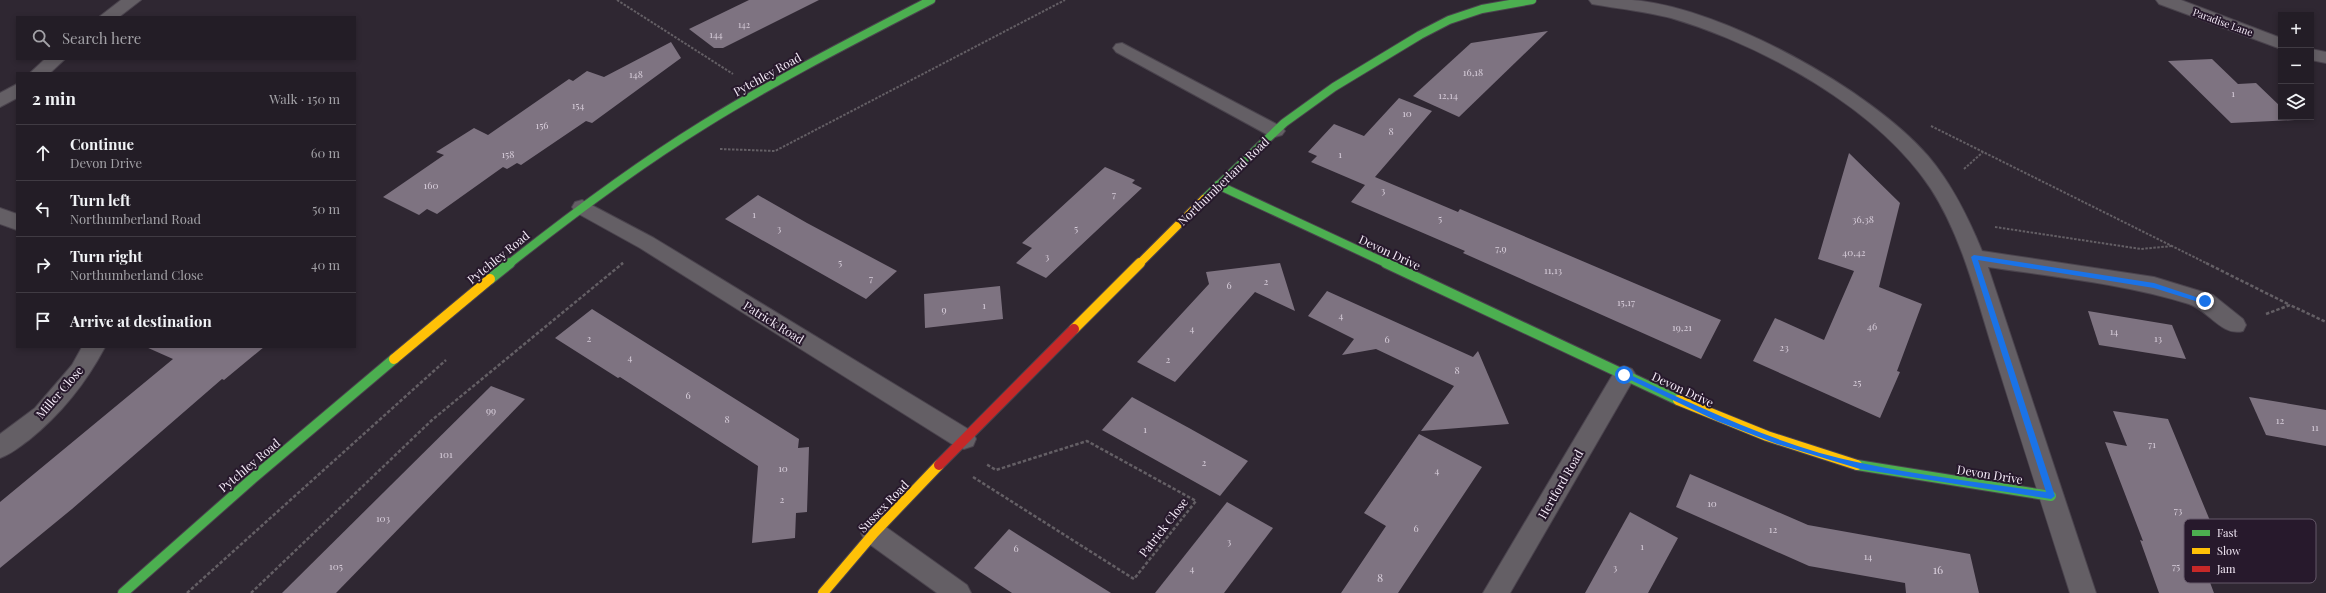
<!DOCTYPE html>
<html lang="en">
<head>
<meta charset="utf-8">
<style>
  body { margin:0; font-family:"Playfair Display",serif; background:#2f2a32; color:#f1f3f6 }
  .controls { position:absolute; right:12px; top:12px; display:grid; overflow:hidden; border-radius:0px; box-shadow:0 2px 6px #0003 }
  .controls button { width:36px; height:36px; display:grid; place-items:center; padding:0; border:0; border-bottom:1px solid #403b43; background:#231d26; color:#f1f3f6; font:20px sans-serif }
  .stop { position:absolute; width:12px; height:12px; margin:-9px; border:3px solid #1a73e8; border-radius:50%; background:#fff }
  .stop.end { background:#1a73e8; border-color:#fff; box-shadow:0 1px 4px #0008 }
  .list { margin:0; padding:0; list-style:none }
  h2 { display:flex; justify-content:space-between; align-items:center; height:52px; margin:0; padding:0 16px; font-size:17px }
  h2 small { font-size:13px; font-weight:400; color:#a3a2a7 }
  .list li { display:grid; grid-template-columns:26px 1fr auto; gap:12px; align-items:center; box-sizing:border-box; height:56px; padding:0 16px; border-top:1px solid #403b43 }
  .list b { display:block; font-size:15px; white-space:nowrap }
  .list p { margin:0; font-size:13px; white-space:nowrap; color:#a3a2a7 }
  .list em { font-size:13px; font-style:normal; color:#a3a2a7 }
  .icon { flex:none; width:22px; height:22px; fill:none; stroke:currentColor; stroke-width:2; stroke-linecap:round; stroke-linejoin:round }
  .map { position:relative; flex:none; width:2326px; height:593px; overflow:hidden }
  .search { position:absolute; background:#231d26; box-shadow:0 2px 6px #0003; left:16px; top:16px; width:340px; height:44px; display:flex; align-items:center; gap:10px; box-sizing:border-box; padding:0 14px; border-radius:0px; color:#a3a2a7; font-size:15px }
  .panel { position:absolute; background:#231d26; box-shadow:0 2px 6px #0003; left:16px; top:72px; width:340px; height:276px; border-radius:0px }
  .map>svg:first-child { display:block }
</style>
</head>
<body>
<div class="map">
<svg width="2326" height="593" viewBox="0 0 2326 593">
  <rect width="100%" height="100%" fill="#2f2732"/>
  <g fill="#7e7381">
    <polygon points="749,0 819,0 723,48 714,48 689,29"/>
    <polygon points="1548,31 1459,117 1413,96 1471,43"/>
    <polygon points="671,42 681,58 592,123 586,121 521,165 517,163 507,169 503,167 437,214 427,209 419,215 383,197 444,155 436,152 474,128 488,135 569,79 573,81 587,71 604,77"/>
    <polygon points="2212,59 2238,84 2256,83 2281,107 2281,117 2292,117 2295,120 2231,123 2168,61"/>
    <polygon points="1399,98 1432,111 1375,177 1458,212 1460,209 1721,320 1701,359 1463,253 1465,251 1351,202 1365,185 1311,162 1317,156 1308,152 1334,124 1364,136"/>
    <polygon points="1849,153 1900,203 1879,287 1922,304 1897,371 1900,372 1880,418 1753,361 1775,318 1824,340 1854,271 1818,259"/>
    <polygon points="1105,167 1135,180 1132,183 1142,188 1046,278 1016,263 1032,248 1022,243"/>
    <polygon points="758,195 807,223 897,271 866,299 725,219"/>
    <polygon points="1280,263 1295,311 1255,292 1175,382 1137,362 1209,284 1206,272"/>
    <polygon points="1000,286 1003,319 925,328 924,294"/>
    <polygon points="1327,291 1473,357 1478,351 1509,424 1421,431 1454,386 1376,349 1342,355 1354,339 1308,316"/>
    <polygon points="592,309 799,439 798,448 809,447 807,512 796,513 795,538 752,543 758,466 620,377 618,378 555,338"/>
    <polygon points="2088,311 2172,325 2186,359 2099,345"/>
    <polygon points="146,347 264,347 224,380 222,379 72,509 0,568 0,502 173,359"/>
    <polygon points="491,386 525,399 336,593 282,593"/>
    <polygon points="1132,397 1189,428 1248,461 1220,496 1102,430"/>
    <polygon points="2249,397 2326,410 2326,446 2266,435"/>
    <polygon points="2113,411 2168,419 2218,540 2192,535 2214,593 2159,593 2140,540 2143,541 2105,442 2127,446"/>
    <polygon points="1419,434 1482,467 1398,593 1341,593 1386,526 1364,513"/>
    <polygon points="1690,474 1808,525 1970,554 1979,593 1906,593 1905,583 1809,566 1676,507"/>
    <polygon points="1227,502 1273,528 1224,593 1155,593"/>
    <polygon points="1630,512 1678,538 1648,593 1585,593"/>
    <polygon points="1009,529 1111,593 1012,593 974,568"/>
  </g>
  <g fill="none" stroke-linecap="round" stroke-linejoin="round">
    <defs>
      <g id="lane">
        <polygon points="1122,43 1282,127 1285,131 1282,135 1275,137 1268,135 1116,52 1113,48 1116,44"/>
        <polygon points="874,522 883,525 967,585 971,593 937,593 865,541 861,533 865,525"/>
      </g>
      <g id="street">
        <polygon points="121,0 141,0 119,17 99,17"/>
        <path d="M 1589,0 C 1603,0 1618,0 1632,0 C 1721,7 1870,89 1928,156 C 1952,184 1968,217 1982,251 L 2154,277 L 2213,295 L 2243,319 L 2246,325 L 2243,331 C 2222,337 2208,310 2189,304 C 2124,284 2055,277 1988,267 L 2096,593 L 2070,593 C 2044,512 2018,431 1993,350 C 1976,296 1962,237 1931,189 C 1878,108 1762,45 1671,18 C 1647,12 1622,9 1598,5 L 1592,4 Z"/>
        <polygon points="2156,0 2181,0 2281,38 2281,49 2159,4"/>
        <polygon points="2311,49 2326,52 2326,63 2311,60"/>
        <polygon points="45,59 65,59 50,73 30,73"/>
        <polygon points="17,84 17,98 0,107 0,93"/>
        <polygon points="582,200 654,238 973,432 976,439 973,446 964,449 955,446 640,248 575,212 572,207 575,202"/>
        <polygon points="0,208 17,214 17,230 0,224"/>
        <path d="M 82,347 L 105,347 C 86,383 61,414 29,440 C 19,447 11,454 0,458 L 0,434 L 35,408 L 72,365 Z"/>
        <polygon points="1624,366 1632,369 1636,375 1510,593 1483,593 1616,369"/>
      </g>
      <g id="fast-far1">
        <polyline points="1218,185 1388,264"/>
        <polyline points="1204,199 1284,123 1334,87 1420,35 1449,20 1482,9 1532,0"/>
        <path d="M 509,264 C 571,215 635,167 703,125 C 777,79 854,40 931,0"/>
      </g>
      <g id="fast">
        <polyline points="1386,263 1678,400"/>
        <polyline points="490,279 510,263"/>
        <polyline points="1857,465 2051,496"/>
        <polyline points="123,593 252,479 394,359"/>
      </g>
      <polyline id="slow-far1" points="1139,264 1204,199"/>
      <g id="slow">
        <polyline points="1074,329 1140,263"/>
        <polyline points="394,359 490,279"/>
        <polyline points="1678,400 1767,436 1857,465"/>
        <polyline points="823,593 874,533 939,465"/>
      </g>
      <polyline id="jam" points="939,465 1074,329"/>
    </defs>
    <use href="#lane" stroke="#4a434d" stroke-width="2"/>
    <use href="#street" stroke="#4a434d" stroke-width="2"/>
    <use href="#fast-far1" stroke="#4a434d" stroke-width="10"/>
    <use href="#fast" stroke="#4a434d" stroke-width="12"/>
    <use href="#slow-far1" stroke="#4a434d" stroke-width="10"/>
    <use href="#slow" stroke="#4a434d" stroke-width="12"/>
    <use href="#jam" stroke="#4a434d" stroke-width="12"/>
    <g stroke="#645f65" stroke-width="2" stroke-dasharray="2.5 1.5" stroke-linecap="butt">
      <polyline points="617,0 733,74"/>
      <polyline points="1931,126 2208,264"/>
      <polyline points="720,149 775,151 1065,0"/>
      <polyline points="1964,169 1983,152"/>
      <polyline points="1995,227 2141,249 2172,246"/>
      <polyline points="621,264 623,263"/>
    </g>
    <g stroke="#645f65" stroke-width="2.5" stroke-dasharray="3.5 2" stroke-linecap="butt">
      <polyline points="2206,263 2290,305"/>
      <polyline points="2266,314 2290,305 2326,322"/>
      <polyline points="973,477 1134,579 1196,501 1087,441 996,470 986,464"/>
      <polyline points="187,593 446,360"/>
      <polyline points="251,593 432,420 623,263"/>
    </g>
    <use href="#lane" fill="#645f65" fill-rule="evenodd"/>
    <use href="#street" fill="#645f65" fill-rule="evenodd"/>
    <use href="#fast-far1" stroke="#4caf50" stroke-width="8"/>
    <use href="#fast" stroke="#4caf50" stroke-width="10"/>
    <use href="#slow-far1" stroke="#ffc107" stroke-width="8"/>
    <use href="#slow" stroke="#ffc107" stroke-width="10"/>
    <use href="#jam" stroke="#c62828" stroke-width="10"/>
  </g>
  <path fill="#1a73e8" d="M 1974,255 L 2154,283 L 2208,301 L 2205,304 L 2154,288 L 1978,260 L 2055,496 L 2051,499 L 1860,469 L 1777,444 L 1717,421 L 1620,375 L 1626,373 C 1702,408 1778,446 1861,463 C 1922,476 1985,483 2046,492 L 1971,257 Z"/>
  <g text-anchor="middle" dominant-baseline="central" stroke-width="4" stroke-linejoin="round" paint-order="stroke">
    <g font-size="9" fill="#d7cdda">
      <text x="744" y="24">142</text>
    </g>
    <g font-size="10" fill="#f5ebf8" stroke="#27192c">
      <text transform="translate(2223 22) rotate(20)">Paradise Lane</text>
    </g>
    <g font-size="10" fill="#d7cdda">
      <text x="716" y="34">144</text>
      <text x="1473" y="72">16,18</text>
      <text x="636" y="74">148</text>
      <text x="2233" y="93">1</text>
      <text x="1448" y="95">12,14</text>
      <text x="578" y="105">154</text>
      <text x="1407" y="113">10</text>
      <text x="542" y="125">156</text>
      <text x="1391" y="131">8</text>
      <text x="508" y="154">158</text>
      <text x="1340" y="154">1</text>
      <text x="431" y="185">160</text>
      <text x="1383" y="190">3</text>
      <text x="1114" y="194">7</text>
      <text x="754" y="214">1</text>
      <text x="1440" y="218">5</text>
      <text x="1863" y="219">36,38</text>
      <text x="779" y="228">3</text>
      <text x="1076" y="228">5</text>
      <text x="1501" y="248">7,9</text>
      <text x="1854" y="252">40,42</text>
      <text x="1047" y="256">3</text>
      <text x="840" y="262">5</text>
      <text x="1553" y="270">11,13</text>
      <text x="871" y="278">7</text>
      <text x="1266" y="281">2</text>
      <text x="1229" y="285">6</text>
      <text x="1626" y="302">15,17</text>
      <text x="984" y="305">1</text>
      <text x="944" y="309">9</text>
      <text x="1341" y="315">4</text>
      <text x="1872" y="326">46</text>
      <text x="1682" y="327">19,21</text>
      <text x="1192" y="328">4</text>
      <text x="2114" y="331">14</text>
      <text x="589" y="338">2</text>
      <text x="2158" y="338">13</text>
      <text x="1387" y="339">6</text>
      <text x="1784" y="347">23</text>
      <text x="630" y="357">4</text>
      <text x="1168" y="359">2</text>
      <text x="1457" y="370">8</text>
      <text x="1857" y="382">25</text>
      <text x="688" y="395">6</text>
      <text x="491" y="410">99</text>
      <text x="727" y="419">8</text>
      <text x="2280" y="420">12</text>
      <text x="2315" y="427">11</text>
      <text x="1145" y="429">1</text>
      <text x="2152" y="444">71</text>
      <text x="446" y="454">101</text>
      <text x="1204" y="462">2</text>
      <text x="783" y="468">10</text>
      <text x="1437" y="470">4</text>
      <text x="782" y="499">2</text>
      <text x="1712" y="503">10</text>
      <text x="2178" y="510">73</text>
      <text x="383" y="518">103</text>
      <text x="1416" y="528">6</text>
      <text x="1773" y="529">12</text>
      <text x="1229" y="541">3</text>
      <text x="1642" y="546">1</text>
      <text x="1016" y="548">6</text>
      <text x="1868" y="556">14</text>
      <text x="336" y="566">105</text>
      <text x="2176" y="566">75</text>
      <text x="1615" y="567">3</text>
      <text x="1192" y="568">4</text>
    </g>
    <g font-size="12" fill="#f5ebf8" stroke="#27192c">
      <text transform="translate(767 74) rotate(-29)">Pytchley Road</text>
      <text transform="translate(1223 181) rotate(-44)">Northumberland Road</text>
      <text transform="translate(1390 252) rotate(25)">Devon Drive</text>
      <text transform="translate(498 257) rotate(-39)">Pytchley Road</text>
      <text transform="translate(774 322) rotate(32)">Patrick Road</text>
      <text transform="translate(1683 389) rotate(25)">Devon Drive</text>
      <text transform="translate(59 392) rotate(-49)">Miller Close</text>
      <text transform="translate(249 465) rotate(-40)">Pytchley Road</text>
      <text transform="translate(1990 474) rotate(9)">Devon Drive</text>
      <text transform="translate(1560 484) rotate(-60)">Hertford Road</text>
      <text transform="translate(883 506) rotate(-46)">Sussex Road</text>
      <text transform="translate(1163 527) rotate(-52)">Patrick Close</text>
    </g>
    <g font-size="12" fill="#d7cdda">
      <text x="1938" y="569">16</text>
      <text x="1380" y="577">8</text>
    </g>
  </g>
  <rect x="2184" y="519" width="132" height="64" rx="6" fill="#27192c" stroke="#655869" stroke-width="1"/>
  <rect x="2192" y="530" width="18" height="6" fill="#4caf50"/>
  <rect x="2192" y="548" width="18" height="6" fill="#ffc107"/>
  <rect x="2192" y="566" width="18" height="6" fill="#c62828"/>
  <g font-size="11" fill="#f5ebf8">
    <text x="2217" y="537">Fast</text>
    <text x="2217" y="555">Slow</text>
    <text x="2217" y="573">Jam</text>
  </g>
</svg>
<div class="controls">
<button>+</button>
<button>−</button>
<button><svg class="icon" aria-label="layers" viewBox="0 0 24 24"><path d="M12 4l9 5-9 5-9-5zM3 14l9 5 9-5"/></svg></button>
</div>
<div class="stop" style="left:1624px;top:375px"></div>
<div class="stop end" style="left:2205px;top:301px"></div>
<div class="search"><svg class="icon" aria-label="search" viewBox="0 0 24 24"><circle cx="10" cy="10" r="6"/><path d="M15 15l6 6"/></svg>Search here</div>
<section class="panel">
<h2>2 min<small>Walk · 150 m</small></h2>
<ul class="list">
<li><svg class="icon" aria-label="ahead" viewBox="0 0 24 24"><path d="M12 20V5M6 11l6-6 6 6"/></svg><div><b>Continue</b><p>Devon Drive</p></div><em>60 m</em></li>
<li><svg class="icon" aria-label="left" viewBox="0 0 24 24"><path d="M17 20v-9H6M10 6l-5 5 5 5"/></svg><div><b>Turn left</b><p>Northumberland Road</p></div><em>50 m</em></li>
<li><svg class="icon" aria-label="right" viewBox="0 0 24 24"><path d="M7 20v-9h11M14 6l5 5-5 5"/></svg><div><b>Turn right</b><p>Northumberland Close</p></div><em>40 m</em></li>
<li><svg class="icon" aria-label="arrive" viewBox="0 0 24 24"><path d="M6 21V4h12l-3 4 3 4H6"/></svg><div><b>Arrive at destination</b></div></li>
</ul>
</section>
</div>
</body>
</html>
